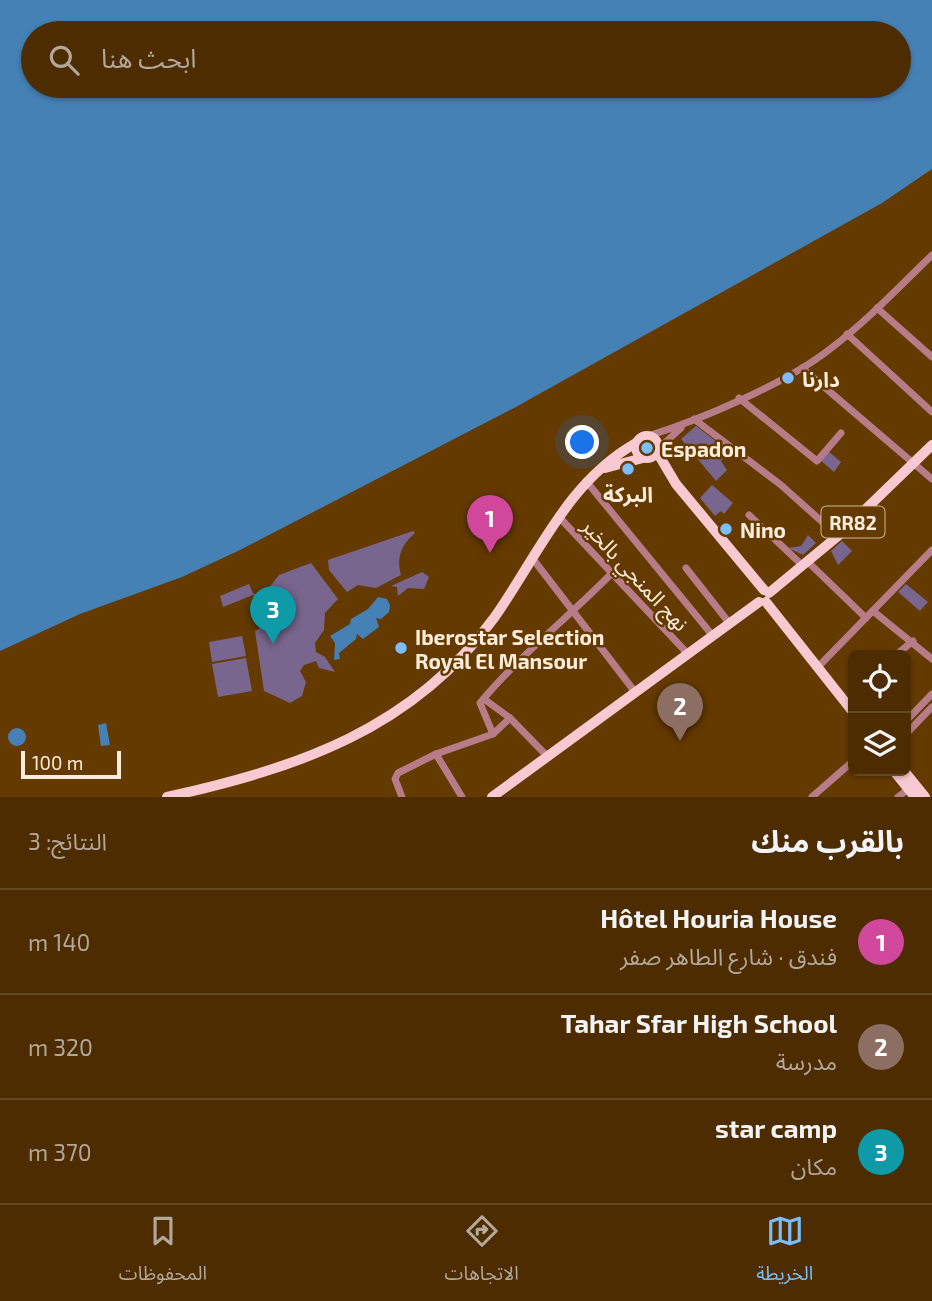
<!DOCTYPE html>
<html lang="ar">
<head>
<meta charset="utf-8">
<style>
  body { margin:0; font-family:"Exo 2","Noto Sans Arabic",sans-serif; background:#53340a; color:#f1f3f6; direction:rtl }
  .controls { position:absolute; right:21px; bottom:21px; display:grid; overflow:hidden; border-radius:10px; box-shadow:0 2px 5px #0004 }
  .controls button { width:63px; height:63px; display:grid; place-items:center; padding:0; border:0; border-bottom:2px solid #634822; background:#4c2c00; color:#f1f3f6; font:35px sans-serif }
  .scale { position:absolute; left:21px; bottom:18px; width:100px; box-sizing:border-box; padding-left:7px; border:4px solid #fceddd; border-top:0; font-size:19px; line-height:24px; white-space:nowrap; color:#fceddd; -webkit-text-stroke:5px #653a00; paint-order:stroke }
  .you { position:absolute; left:583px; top:443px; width:24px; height:24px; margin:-18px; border:5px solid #fff; border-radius:50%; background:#1a73e8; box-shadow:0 0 0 10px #1a73e833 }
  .badge { display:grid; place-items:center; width:46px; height:46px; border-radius:50%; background:#7cbef9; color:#fff; font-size:23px; font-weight:700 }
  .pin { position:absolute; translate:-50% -58px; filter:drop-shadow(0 2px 4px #0008) }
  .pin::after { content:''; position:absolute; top:37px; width:24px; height:21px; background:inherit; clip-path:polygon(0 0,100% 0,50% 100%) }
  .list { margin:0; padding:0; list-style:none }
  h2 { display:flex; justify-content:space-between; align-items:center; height:91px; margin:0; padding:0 28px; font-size:30px }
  h2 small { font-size:23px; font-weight:400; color:#b2a799 }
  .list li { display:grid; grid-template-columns:46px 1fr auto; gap:21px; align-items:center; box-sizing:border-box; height:105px; padding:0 28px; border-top:2px solid #634822 }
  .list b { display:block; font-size:26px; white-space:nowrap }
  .list p { margin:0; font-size:23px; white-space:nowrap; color:#b2a799 }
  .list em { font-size:23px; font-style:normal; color:#b2a799 }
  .icon { flex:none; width:38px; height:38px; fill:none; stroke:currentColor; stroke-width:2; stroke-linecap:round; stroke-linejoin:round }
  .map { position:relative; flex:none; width:932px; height:797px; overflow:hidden; direction:ltr }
  .search { position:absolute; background:#4c2c00; box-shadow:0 2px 5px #0004; left:21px; right:21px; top:21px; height:77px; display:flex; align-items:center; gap:18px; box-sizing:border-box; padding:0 24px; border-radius:38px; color:#b2a799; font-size:26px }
  .sheet { height:406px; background:#4c2c00 }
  nav { display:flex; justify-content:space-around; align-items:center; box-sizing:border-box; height:98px; border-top:2px solid #634822; background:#4c2c00; font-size:19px; color:#b2a799 }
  nav a { display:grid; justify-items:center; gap:4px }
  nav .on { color:#7cbef9 }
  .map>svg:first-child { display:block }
</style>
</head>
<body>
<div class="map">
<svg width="932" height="797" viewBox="0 0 932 797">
  <rect width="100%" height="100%" fill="#653a00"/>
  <g fill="#79668e">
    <polygon points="696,426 729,451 721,461 727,470 716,481 681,439"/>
    <polygon points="828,451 841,462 834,472 820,460"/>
    <polygon points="712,485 733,503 724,514 721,511 715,516 700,498"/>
    <path d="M 413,531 L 415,533 C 401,545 396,558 401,575 L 376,588 L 358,585 L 347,592 L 329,570 L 328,560 Z"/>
    <polygon points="808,535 816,543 803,555 788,548 801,546"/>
    <polygon points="842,541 852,551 838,565 831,551"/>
    <polygon points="311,563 338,599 325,613 324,630 315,643 316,652 325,657 335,672 319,668 316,661 304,665 300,671 306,682 302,696 290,703 264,691 255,631 269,623 253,595 223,607 220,596 249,584 253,593 261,598 279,575"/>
    <polygon points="422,572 429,577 424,589 408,588 398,596 397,587 391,586"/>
    <polygon points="906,584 928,602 920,611 898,592"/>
    <polygon points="242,636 246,656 212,662 209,642"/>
    <polygon points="246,658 252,691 218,697 212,664"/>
  </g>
  <g fill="#4581b5" fill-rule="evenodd">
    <path d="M 0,0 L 932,0 L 932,169 L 882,203 L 514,408 L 240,550 L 182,577 L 80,614 L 0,651 ZM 899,33 L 899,86 L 33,86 L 33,33 Z"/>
    <polygon points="378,597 387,599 390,605 389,612 381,619 376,618 379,627 363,639 357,634 356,639 339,653 340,659 334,660 335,643 330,636 350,624 351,619 368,609"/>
    <polygon points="106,723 110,745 101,746 98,725"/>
    <circle cx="17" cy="737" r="9"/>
  </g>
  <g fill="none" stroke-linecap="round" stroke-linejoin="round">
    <g stroke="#b67d88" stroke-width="7">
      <polyline points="877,308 932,357"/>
      <polyline points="847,334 932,412"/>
      <polyline points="802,368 932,479"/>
      <polyline points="739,398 817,461 841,433"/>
      <polyline points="694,419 781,485 838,536"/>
      <path d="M 648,436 C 700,420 787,383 830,349 C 867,321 899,287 932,255"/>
      <polyline points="657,450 681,428"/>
      <polyline points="586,481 713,636"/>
      <polyline points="749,515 803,566"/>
      <polyline points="559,517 688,654"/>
      <polyline points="533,559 635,692"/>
      <polyline points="808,562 866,618"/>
      <polyline points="686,568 730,624"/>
      <polyline points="873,611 932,659"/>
      <polyline points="896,655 913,641"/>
      <polyline points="818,667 932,550"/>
      <polyline points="484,699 510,718 547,756"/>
      <polyline points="906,721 932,694"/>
      <path d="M 493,734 L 480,703 C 520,655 569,617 613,572"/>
      <polyline points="906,734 932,707"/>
      <polyline points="436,754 462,797"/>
      <polyline points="402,797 395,779 398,773 436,754 493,734 510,718"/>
      <polyline points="812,797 853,761"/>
      <polyline points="898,797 911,787"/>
    </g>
    <g stroke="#f9c9d2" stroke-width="10">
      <circle cx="647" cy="447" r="11"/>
      <polyline points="657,452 676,484 764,590"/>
      <polyline points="605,468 643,458"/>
      <polyline points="769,593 838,536 932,445"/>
      <polyline points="766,602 853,712"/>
      <polyline points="894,771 915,797"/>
      <polyline points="904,771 925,797"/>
      <path d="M 167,797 C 297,768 412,730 494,618 C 538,556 567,482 636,443"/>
      <polyline points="492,797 759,602"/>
    </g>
  </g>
  <g fill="#7cbef9" stroke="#653a00" stroke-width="2.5">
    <circle cx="788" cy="378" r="7"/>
    <circle cx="647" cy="448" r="7"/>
    <circle cx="628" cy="469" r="7"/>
    <circle cx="726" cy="529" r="7"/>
    <circle cx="401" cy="648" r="7"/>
  </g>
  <g text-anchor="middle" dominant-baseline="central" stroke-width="5" stroke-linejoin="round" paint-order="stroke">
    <rect fill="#653a00" stroke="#cfb79b" stroke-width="2" x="821.5" y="506.5" width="63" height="31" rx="5"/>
    <g font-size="19" font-weight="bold" fill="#fceddd">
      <text x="853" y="522">RR82</text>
    </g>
    <g font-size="21" font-weight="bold" fill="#fceddd" stroke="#653a00" text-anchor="start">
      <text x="802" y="378">دارنا</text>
      <text x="661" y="448">Espadon</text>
      <text x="628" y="493" text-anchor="middle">البركة</text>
      <text x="740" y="529">Nino</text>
      <text x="415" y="636">Iberostar Selection<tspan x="415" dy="24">Royal El Mansour</tspan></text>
    </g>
    <g font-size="21" fill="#fceddd" stroke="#653a00">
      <text transform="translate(636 574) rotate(47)">نهج المنجي بالخير</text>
    </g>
  </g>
</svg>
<div class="controls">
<button><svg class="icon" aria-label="locate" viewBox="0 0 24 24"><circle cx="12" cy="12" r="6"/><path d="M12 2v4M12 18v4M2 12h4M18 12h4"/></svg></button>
<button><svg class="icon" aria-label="layers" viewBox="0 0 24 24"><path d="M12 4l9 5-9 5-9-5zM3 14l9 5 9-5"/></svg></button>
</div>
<div class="scale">100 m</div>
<div class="you"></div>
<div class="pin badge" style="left:490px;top:553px;background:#d1479c">1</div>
<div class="pin badge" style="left:680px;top:741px;background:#8d6e63">2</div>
<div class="pin badge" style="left:273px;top:644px;background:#0f9aa8">3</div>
<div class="search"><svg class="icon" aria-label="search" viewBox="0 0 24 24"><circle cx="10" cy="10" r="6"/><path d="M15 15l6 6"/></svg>ابحث هنا</div>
</div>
<section class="sheet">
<h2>بالقرب منك<small>النتائج: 3</small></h2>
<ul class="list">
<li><span class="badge" style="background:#d1479c">1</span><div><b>Hôtel Houria House</b><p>فندق · شارع الطاهر صفر</p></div><em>140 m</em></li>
<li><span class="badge" style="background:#8d6e63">2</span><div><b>Tahar Sfar High School</b><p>مدرسة</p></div><em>320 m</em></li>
<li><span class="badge" style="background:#0f9aa8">3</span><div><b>star camp</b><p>مكان</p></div><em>370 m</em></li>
</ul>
</section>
<nav>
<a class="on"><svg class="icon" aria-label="map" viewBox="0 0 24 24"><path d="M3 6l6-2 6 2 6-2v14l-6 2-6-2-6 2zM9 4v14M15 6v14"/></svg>الخريطة</a>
<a><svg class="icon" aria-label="directions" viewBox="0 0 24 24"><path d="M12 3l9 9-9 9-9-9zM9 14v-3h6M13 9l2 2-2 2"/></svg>الاتجاهات</a>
<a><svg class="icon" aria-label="saved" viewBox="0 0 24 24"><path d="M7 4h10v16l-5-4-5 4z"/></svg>المحفوظات</a>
</nav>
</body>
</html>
